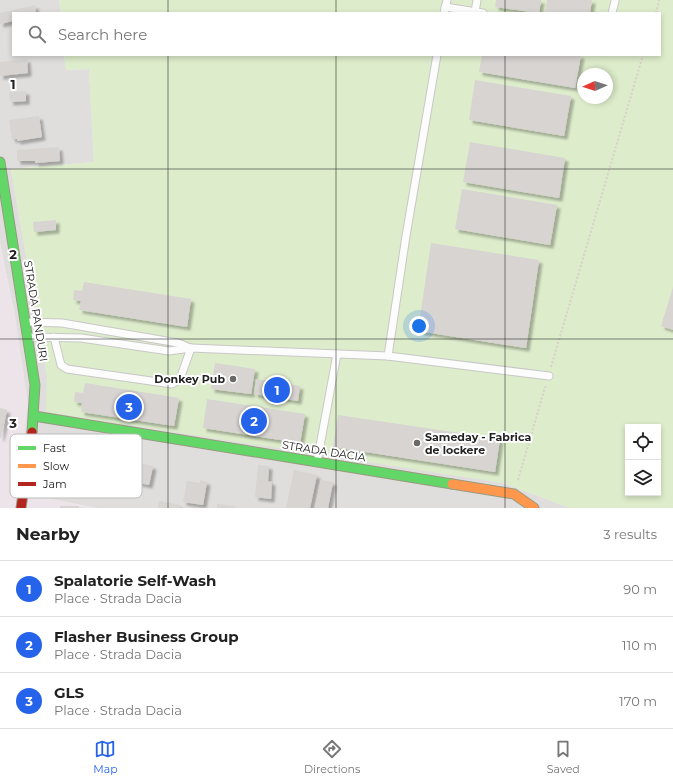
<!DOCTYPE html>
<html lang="en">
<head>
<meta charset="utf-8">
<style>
  body { margin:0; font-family:Montserrat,sans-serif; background:#f2f2f2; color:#222 }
  .controls { position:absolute; right:12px; bottom:12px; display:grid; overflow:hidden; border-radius:0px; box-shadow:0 2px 6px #0003 }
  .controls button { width:36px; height:36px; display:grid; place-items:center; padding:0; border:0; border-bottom:1px solid #e0e0e0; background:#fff; color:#222; font:20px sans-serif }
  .compass { position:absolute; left:577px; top:68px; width:36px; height:36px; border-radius:50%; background:#fff; box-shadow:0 2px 6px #0003; rotate:267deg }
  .you { position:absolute; left:419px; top:326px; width:14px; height:14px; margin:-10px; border:3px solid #fff; border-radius:50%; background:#1a73e8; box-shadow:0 0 0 6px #1a73e833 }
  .badge { display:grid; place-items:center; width:26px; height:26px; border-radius:50%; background:#2563eb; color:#fff; font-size:13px; font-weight:700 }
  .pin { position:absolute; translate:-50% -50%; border:2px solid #fff; box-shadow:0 1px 4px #0006 }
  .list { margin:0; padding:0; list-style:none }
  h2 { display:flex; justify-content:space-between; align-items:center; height:52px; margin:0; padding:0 16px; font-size:17px }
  h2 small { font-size:13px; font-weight:400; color:#767676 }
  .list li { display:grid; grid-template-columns:26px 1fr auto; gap:12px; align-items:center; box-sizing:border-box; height:56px; padding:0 16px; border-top:1px solid #e0e0e0 }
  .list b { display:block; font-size:15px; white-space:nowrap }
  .list p { margin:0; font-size:13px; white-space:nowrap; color:#767676 }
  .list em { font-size:13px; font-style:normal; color:#767676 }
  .icon { flex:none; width:22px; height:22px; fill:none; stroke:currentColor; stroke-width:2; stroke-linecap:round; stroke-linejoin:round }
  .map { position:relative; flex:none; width:673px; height:508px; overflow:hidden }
  .search { position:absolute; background:#fff; box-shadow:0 2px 6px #0003; left:12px; right:12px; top:12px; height:44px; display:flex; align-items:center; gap:10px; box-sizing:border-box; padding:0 14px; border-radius:0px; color:#767676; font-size:15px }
  .sheet { height:220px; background:#fff }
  nav { display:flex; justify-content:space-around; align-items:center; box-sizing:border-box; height:56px; border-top:1px solid #e0e0e0; background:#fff; font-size:11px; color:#767676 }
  nav a { display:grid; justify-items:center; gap:2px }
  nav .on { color:#2563eb }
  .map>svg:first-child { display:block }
</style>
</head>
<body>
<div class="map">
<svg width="673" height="508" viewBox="0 0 673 508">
  <defs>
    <filter id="shadow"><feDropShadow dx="3.5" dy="3.5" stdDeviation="1" flood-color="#0004"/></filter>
  </defs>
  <rect width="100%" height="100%" fill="#f0eeeb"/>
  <polygon fill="#dfdedc" points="0,0 59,0 61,13 13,13 13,55 64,55 66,70 89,69 94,162 11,169 47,376 503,483 570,508 96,508 16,492 15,316 0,243"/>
  <polygon fill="#ede4e9" points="0,243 15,316 28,403 17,492 96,508 0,508"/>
  <path fill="#ddeccb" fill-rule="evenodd" d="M 59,0 L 673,0 L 673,508 L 570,508 L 503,483 L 46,412 L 47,376 L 11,169 L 94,162 L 89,69 L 66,70 L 64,55 L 660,55 L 660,13 L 61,13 ZM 583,74 L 607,74 L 607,98 L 583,98 ZM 628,427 L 658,427 L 658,493 L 628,493 Z"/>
  <g fill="#d7d4d2" filter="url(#shadow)">
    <polygon points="496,0 541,0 539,13 495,7"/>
    <polygon points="547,0 592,0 590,13 545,13"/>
    <polygon points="35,5 36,13 13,13 13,21 0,24 0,13"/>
    <polygon points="482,55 581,55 575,88 479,72"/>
    <polygon points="27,59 28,73 0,76 0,62"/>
    <polygon points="475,80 571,96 564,136 469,120"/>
    <polygon points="26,91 26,101 10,102 9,92"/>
    <polygon points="39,116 42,137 17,141 17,139 12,139 9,120"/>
    <polygon points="470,142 565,158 559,198 463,182"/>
    <polygon points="59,147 60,161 35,163 35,161 17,161 17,150"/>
    <polygon points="462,189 557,205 550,245 455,229"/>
    <polygon points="56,220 56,230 34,232 33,222"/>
    <polygon points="431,243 539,260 526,348 418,331"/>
    <polygon points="84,282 191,299 187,327 79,310 81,301 73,300 74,290 82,291"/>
    <polygon points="673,287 673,330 661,326"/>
    <polygon points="215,363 255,369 251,394 211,389"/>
    <polygon points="256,379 300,386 298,401 254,394"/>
    <polygon points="85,383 179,398 174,426 81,412 82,403 74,402 75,392 83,393"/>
    <polygon points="207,399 305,414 300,443 203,428"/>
    <polygon points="0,408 7,410 1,438 0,438"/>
    <polygon points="338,415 500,439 495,472 333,447"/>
    <polygon points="138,463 153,466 149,485 135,482"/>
    <polygon points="258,465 269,466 268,481 272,482 271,499 255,497"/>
    <polygon points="294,470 317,475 310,508 286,508"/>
    <polygon points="200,480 207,482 203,505 183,502 187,481 200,483"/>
    <polygon points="321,480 333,482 328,508 315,508"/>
    <polygon points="159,501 180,505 179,508 158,508"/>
    <polygon points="217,504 235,506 235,508 217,508"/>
    <rect x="60" y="506" width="19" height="2"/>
  </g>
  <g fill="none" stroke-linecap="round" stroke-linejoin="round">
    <defs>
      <g id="lane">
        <polyline points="445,7 483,13"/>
        <polyline points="475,12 477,0"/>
        <polyline points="444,13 447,0"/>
        <polyline points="612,13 615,1"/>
        <polyline points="26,322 62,323 178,343 190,348"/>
        <polyline points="29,337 81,338 169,351 191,348 388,356 549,376"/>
        <polyline points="54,337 61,365 67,369 172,384 180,379 191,348"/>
        <polyline points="388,356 406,236 437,55"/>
        <polyline points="317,462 337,354"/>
      </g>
      <g id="fast">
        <polyline points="0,162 35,385 32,432"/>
        <polyline points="34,416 452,484"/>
      </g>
      <polyline id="slow" points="452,484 514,494 534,508"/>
      <polyline id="jam" points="21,508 32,432"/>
    </defs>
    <use href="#lane" stroke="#c9c8c7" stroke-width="9"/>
    <use href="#fast" stroke="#999a82" stroke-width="11"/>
    <use href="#slow" stroke="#999a82" stroke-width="11"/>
    <use href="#jam" stroke="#999a82" stroke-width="11"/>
    <g stroke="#dccecd" stroke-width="2" stroke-dasharray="2 2" stroke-linecap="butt">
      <polyline points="656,13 659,0"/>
      <polyline points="551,367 643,55"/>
      <polyline points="518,480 546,384"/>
    </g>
    <use href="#lane" stroke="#fdfcfc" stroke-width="7"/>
    <use href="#fast" stroke="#63d668" stroke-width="9"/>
    <use href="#slow" stroke="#ff974d" stroke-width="9"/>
    <use href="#jam" stroke="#b3261e" stroke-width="9"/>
  </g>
  <path fill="none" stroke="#222" stroke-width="1" stroke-opacity="0.55" d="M 168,0 L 168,13M 336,0 L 336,13M 505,0 L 505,13M 168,55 L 168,508M 336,55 L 336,508M 505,55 L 505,508M 0,169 L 673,169M 0,339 L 673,339"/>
  <g fill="#6a6968" stroke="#fff" stroke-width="1.5">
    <circle cx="233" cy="379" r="4"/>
    <circle cx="417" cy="443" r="4"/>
  </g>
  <g text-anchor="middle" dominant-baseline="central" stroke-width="4" stroke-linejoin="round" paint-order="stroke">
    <g font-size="11" fill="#222" stroke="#fff">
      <text transform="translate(36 311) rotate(81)">STRADA PANDURI</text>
      <text transform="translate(324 451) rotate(9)">STRADA DACIA</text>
    </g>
    <g font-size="11" font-weight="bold" fill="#222" stroke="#fff" text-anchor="end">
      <text x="225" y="379">Donkey Pub</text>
      <text x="425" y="437" text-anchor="start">Sameday - Fabrica<tspan x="425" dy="13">de lockere</tspan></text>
    </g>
  </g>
  <rect x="10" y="434" width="132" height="64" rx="6" fill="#fff" stroke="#bdbdbd" stroke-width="1"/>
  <rect x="18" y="446" width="18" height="4" fill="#63d668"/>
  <rect x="18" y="464" width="18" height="4" fill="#ff974d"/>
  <rect x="18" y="482" width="18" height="4" fill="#b3261e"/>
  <g font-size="11" fill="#222">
    <text x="43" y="452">Fast</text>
    <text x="43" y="470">Slow</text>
    <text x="43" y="488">Jam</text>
  </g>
  <g font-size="13" text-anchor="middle" font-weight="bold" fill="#222" stroke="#fff" stroke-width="4" stroke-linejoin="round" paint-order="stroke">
    <text x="13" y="89">1</text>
    <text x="13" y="259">2</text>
    <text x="13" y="428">3</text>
  </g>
</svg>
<div class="controls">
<button><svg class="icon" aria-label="locate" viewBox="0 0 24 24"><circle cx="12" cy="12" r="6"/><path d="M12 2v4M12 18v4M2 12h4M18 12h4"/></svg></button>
<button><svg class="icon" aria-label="layers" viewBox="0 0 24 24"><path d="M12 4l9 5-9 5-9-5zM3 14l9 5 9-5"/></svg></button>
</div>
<svg class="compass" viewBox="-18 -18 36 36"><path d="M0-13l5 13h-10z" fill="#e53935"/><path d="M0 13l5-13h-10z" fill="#767676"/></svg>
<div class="you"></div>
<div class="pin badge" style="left:277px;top:390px">1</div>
<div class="pin badge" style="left:254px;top:421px">2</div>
<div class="pin badge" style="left:129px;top:407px">3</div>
<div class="search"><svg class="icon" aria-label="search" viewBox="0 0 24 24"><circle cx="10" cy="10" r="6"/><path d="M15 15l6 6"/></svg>Search here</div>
</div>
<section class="sheet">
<h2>Nearby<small>3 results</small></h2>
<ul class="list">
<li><span class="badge">1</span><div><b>Spalatorie Self-Wash</b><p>Place · Strada Dacia</p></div><em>90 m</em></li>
<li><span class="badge">2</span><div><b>Flasher Business Group</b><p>Place · Strada Dacia</p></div><em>110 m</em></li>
<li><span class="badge">3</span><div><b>GLS</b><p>Place · Strada Dacia</p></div><em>170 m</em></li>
</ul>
</section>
<nav>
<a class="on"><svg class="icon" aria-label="map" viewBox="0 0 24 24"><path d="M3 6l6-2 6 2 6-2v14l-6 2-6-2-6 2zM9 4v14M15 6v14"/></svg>Map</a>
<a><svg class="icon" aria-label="directions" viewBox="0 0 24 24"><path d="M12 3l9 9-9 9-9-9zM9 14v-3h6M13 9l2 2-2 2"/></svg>Directions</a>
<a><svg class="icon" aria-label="saved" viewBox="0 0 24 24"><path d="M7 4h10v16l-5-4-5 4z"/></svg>Saved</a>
</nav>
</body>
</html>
